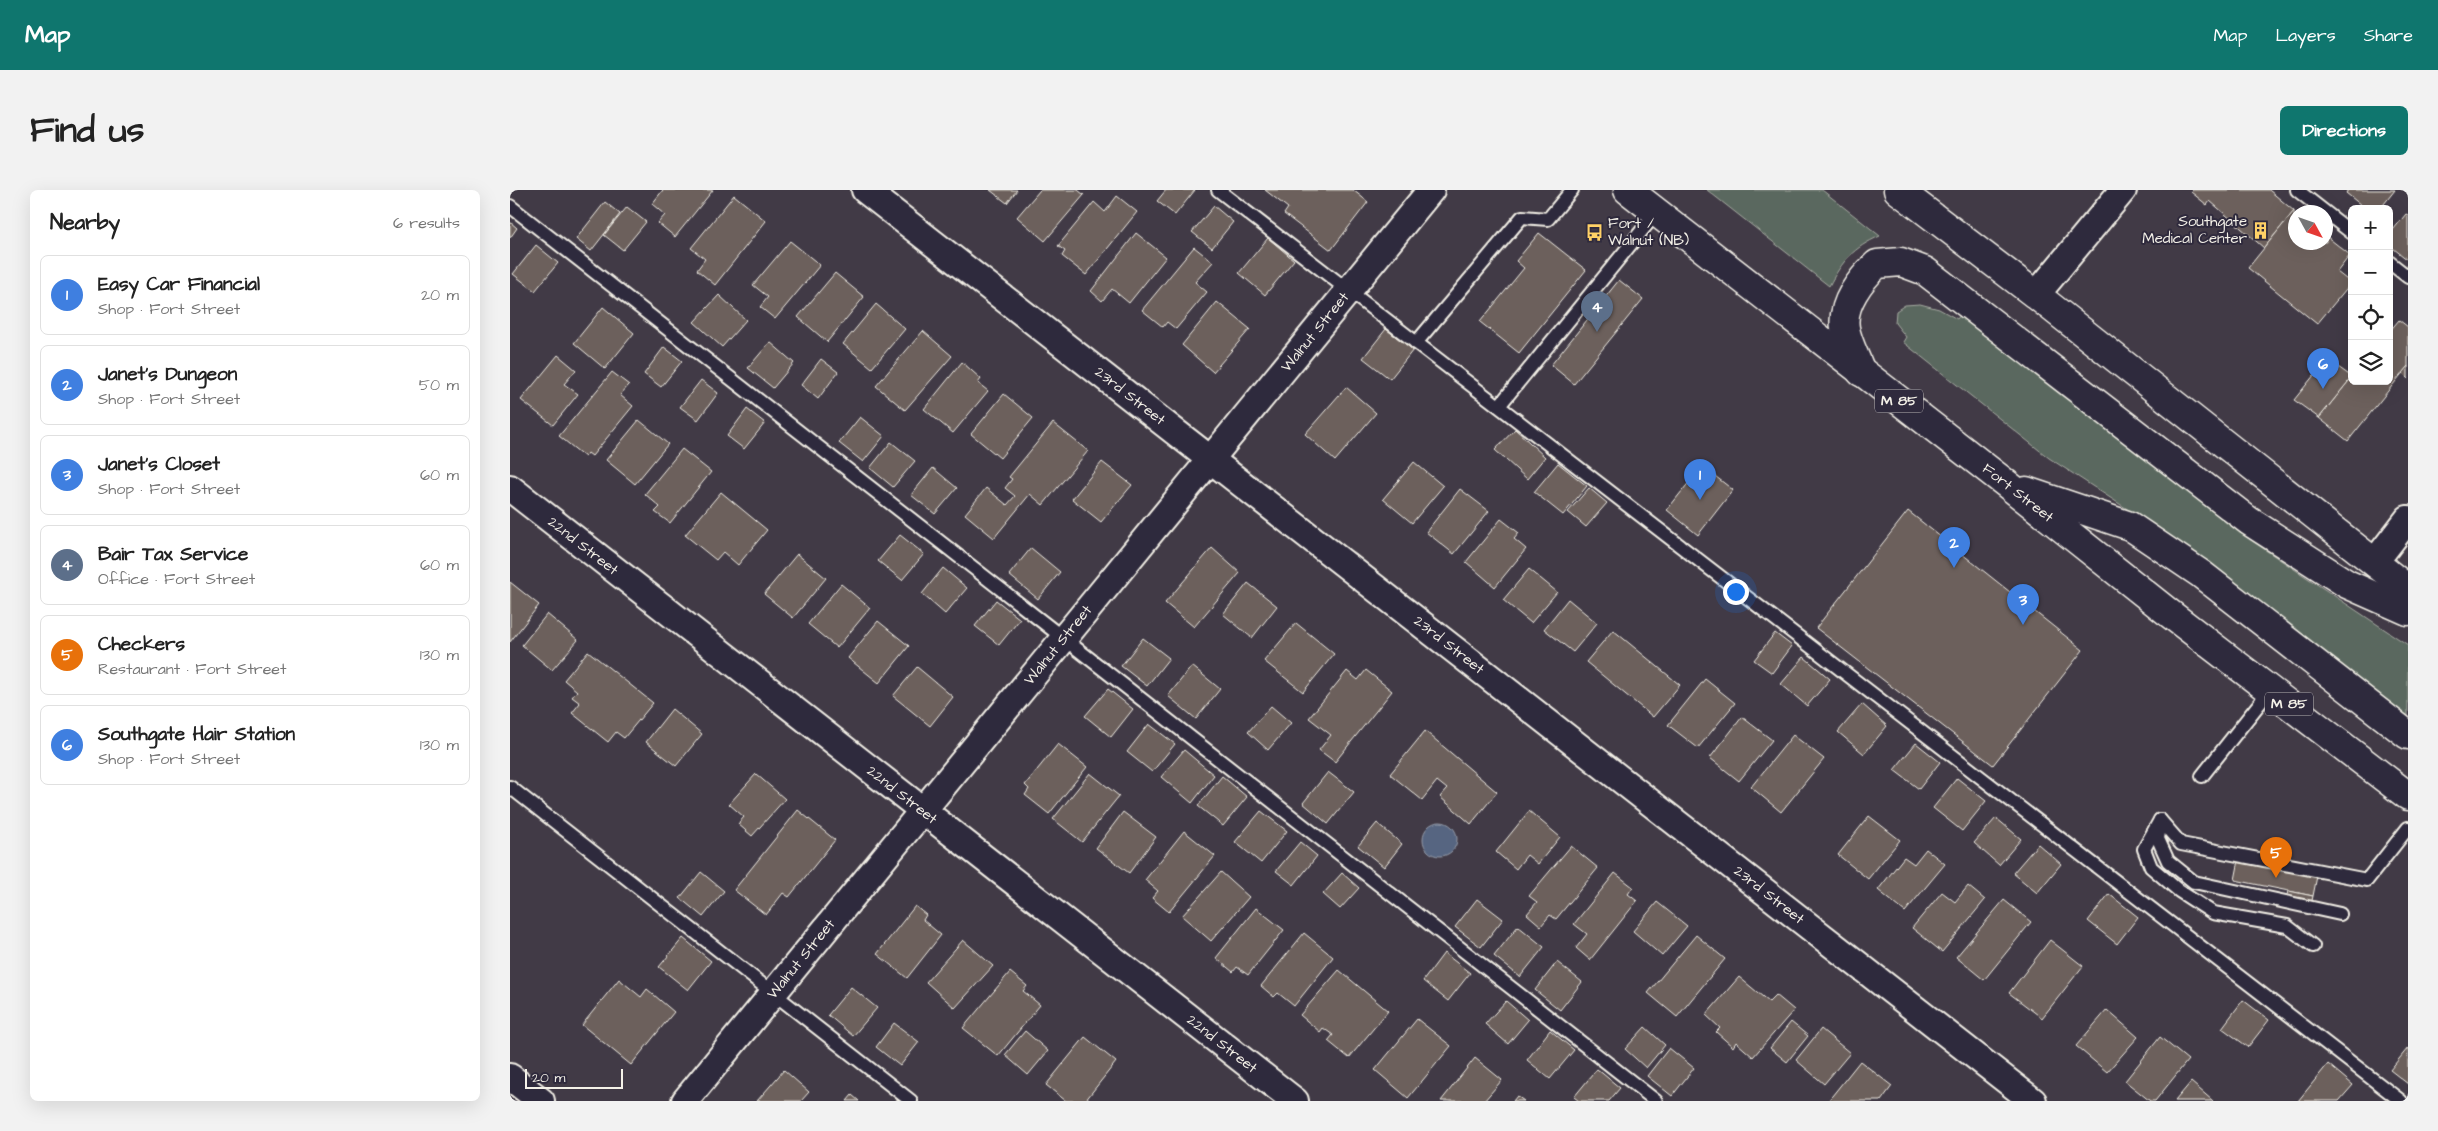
<!DOCTYPE html>
<html lang="en">
<head>
<meta charset="utf-8">
<style>
  body { margin:0; font-family:"Architects Daughter",sans-serif; background:#f2f2f2; color:#222 }
  .controls { position:absolute; right:15px; top:15px; display:grid; overflow:hidden; border-radius:8px; box-shadow:0 5px 20px #0002 }
  .controls button { width:45px; height:45px; display:grid; place-items:center; padding:0; border:0; border-bottom:1px solid #e0e0e0; background:#fff; color:#222; font:25px sans-serif }
  .compass { position:absolute; left:1778px; top:15px; width:45px; height:45px; border-radius:50%; background:#fff; box-shadow:0 5px 20px #0002; rotate:130deg }
  .scale { position:absolute; left:15px; bottom:12px; width:98px; box-sizing:border-box; padding-left:5px; border:2px solid #f4f1e8; border-top:0; font-size:14px; line-height:18px; white-space:nowrap; color:#f4f1e8; -webkit-text-stroke:4px #2f2a3d; paint-order:stroke }
  .you { position:absolute; left:1225px; top:401px; width:18px; height:18px; margin:-12px; border:4px solid #fff; border-radius:50%; background:#1a73e8; box-shadow:0 0 0 8px #1a73e833 }
  .badge { display:grid; place-items:center; width:32px; height:32px; border-radius:50%; background:#0f766e; color:#fff; font-size:16px; font-weight:700 }
  .pin { position:absolute; translate:-50% -41px; filter:drop-shadow(0 1px 2px #0008) }
  .pin::after { content:''; position:absolute; top:26px; width:18px; height:15px; background:inherit; clip-path:polygon(0 0,100% 0,50% 100%) }
  .list { margin:0; padding:0; list-style:none }
  h2 { display:flex; justify-content:space-between; align-items:center; height:65px; margin:0; padding:0 20px; font-size:21px }
  h2 small { font-size:16px; font-weight:400; color:#767676 }
  .list li { display:grid; grid-template-columns:32px 1fr auto; gap:15px; align-items:center; box-sizing:border-box; height:80px; margin:0 10px 10px; padding:0 10px; border:1px solid #e0e0e0; border-radius:8px }
  .list b { display:block; font-size:19px; white-space:nowrap }
  .list p { margin:0; font-size:16px; white-space:nowrap; color:#767676 }
  .list em { font-size:16px; font-style:normal; color:#767676 }
  .icon { flex:none; width:28px; height:28px; fill:none; stroke:currentColor; stroke-width:2; stroke-linecap:round; stroke-linejoin:round }
  .map { position:relative; flex:none; width:1898px; height:911px; overflow:hidden; border-radius:8px }
  header { display:flex; align-items:center; gap:30px; box-sizing:border-box; height:70px; padding:0 25px; background:#0f766e; color:#fff }
  header strong { font-size:24px }
  nav { display:flex; gap:28px; margin-inline-start:auto; font-size:18px }
  .intro { display:flex; align-items:center; justify-content:space-between; box-sizing:border-box; height:120px; padding:0 30px }
  h1 { margin:0; font-size:35px }
  .button { padding:12px 22px; border-radius:8px; background:#0f766e; color:#fff; font-size:18px; font-weight:700 }
  main { display:flex; gap:30px; padding:0 30px }
  aside { flex:1; background:#fff; border-radius:8px; box-shadow:0 5px 20px #0002 }
  .map>svg:first-child { display:block }
</style>
</head>
<body>
<header>
<strong>Map</strong>
<nav><a>Map</a><a>Layers</a><a>Share</a></nav>
</header>
<div class="intro"><h1>Find us</h1><a class="button">Directions</a></div>
<main>
<aside>
<h2>Nearby<small>6 results</small></h2>
<ul class="list">
<li><span class="badge" style="background:#3f7fe0">1</span><div><b>Easy Car Financial</b><p>Shop · Fort Street</p></div><em>20 m</em></li>
<li><span class="badge" style="background:#3f7fe0">2</span><div><b>Janet's Dungeon</b><p>Shop · Fort Street</p></div><em>50 m</em></li>
<li><span class="badge" style="background:#3f7fe0">3</span><div><b>Janet's Closet</b><p>Shop · Fort Street</p></div><em>60 m</em></li>
<li><span class="badge" style="background:#5c6f8a">4</span><div><b>Bair Tax Service</b><p>Office · Fort Street</p></div><em>60 m</em></li>
<li><span class="badge" style="background:#e8710a">5</span><div><b>Checkers</b><p>Restaurant · Fort Street</p></div><em>130 m</em></li>
<li><span class="badge" style="background:#3f7fe0">6</span><div><b>Southgate Hair Station</b><p>Shop · Fort Street</p></div><em>130 m</em></li>
</ul>
</aside>
<div class="map">
<svg width="1898" height="911" viewBox="0 0 1898 911">
  <rect width="100%" height="100%" fill="#413a46"/>
  <filter id="ink" filterUnits="userSpaceOnUse"><feTurbulence type="fractalNoise" baseFrequency=".02" numOctaves="2"/><feDisplacementMap in="SourceGraphic" scale="10" xChannelSelector="R" yChannelSelector="G"/><feConvolveMatrix kernelMatrix="1 2 1 2 8 2 1 2 1" color-interpolation-filters="sRGB"/></filter>
  <g filter="url(#ink)">
    <g fill="#5a685e" stroke="#a7aca3">
      <path d="M 1197,0 L 1312,0 L 1370,46 C 1343,58 1333,70 1319,96 Z"/>
      <polygon points="1410,114 1429,119 1447,129 1451,124 1733,345 1898,455 1898,529 1688,365 1539,268 1393,152 1396,147 1385,133 1386,121 1395,115"/>
    </g>
    <circle fill="#576581" stroke="#969daa" cx="930" cy="649" r="17"/>
    <g fill="#6c605b" stroke="#f4f1e8">
      <polygon points="153,0 203,0 165,47 148,33 155,25 142,14"/>
      <polygon points="480,0 507,0 497,13"/>
      <polygon points="530,0 568,0 574,5 535,51 507,27"/>
      <polygon points="656,0 685,0 665,25 647,11"/>
      <polygon points="755,0 843,0 858,12 821,60 774,24 778,18"/>
      <polygon points="1683,0 1759,0 1784,21 1754,58 1700,11 1697,15 1681,2"/>
      <polygon points="1838,0 1885,0 1870,19 1856,19 1836,3"/>
      <polygon points="224,5 256,31 205,95 187,80 195,69 181,58"/>
      <polygon points="607,6 627,22 576,85 552,66 555,61 548,56 584,12 595,22"/>
      <polygon points="95,12 110,24 81,61 66,49"/>
      <polygon points="704,16 723,32 702,58 682,42"/>
      <polygon points="117,17 136,32 113,60 94,45"/>
      <polygon points="1784,21 1786,52 1816,52 1816,46 1840,65 1827,82 1841,93 1807,134 1738,78"/>
      <polygon points="1896,24 1898,25 1898,70 1879,55 1879,45"/>
      <polygon points="0,32 7,38 0,48"/>
      <polygon points="626,43 656,67 619,113 602,99 592,111 581,101"/>
      <polygon points="1029,43 1076,80 1009,163 970,132 1014,78 1006,71"/>
      <polygon points="758,48 784,70 755,105 729,83"/>
      <polygon points="280,51 310,75 265,129 250,117 258,107 243,95"/>
      <polygon points="26,55 48,73 25,101 3,84"/>
      <polygon points="684,57 703,72 685,92 697,102 666,139 657,132 653,137 632,120"/>
      <polygon points="325,83 354,107 317,152 288,127"/>
      <polygon points="1109,90 1133,109 1064,194 1041,175"/>
      <polygon points="209,105 236,130 212,157 184,132"/>
      <polygon points="707,112 740,139 703,182 672,155"/>
      <polygon points="366,114 395,139 362,178 333,154"/>
      <polygon points="93,117 124,143 95,179 64,153"/>
      <polygon points="1889,130 1898,137 1898,176 1838,251 1809,228 1842,187 1842,191 1879,191 1879,142"/>
      <polygon points="876,139 903,160 880,189 853,168"/>
      <polygon points="413,141 442,166 395,220 366,196"/>
      <polygon points="260,152 284,173 263,198 238,178"/>
      <polygon points="154,157 172,171 151,197 134,184"/>
      <polygon points="48,165 66,180 54,194 68,204 43,235 11,210"/>
      <polygon points="311,169 328,182 308,209 291,195"/>
      <polygon points="1817,169 1842,187 1809,228 1784,210"/>
      <polygon points="452,172 471,189 468,193 478,201 443,243 414,219"/>
      <polygon points="1898,176 1898,189 1892,183"/>
      <polygon points="102,182 119,195 110,205 123,216 82,266 78,263 75,267 49,246"/>
      <polygon points="191,190 208,203 188,230 170,217"/>
      <polygon points="836,197 866,223 825,271 795,244"/>
      <polygon points="494,204 523,228 490,268 461,244"/>
      <polygon points="237,219 255,233 234,259 217,246"/>
      <polygon points="350,227 374,246 353,272 329,253"/>
      <polygon points="129,230 158,254 125,294 96,270"/>
      <polygon points="543,233 578,261 533,315 520,304 484,348 455,324 476,298 497,315 505,306 495,298 502,289 499,287"/>
      <polygon points="1005,239 1035,267 1017,289 985,260"/>
      <polygon points="381,252 405,271 383,297 360,278"/>
      <polygon points="172,259 201,282 160,333 145,322 150,317 135,304"/>
      <polygon points="592,272 622,295 591,332 562,309"/>
      <polygon points="904,272 933,296 902,333 873,309"/>
      <polygon points="1048,273 1077,296 1053,325 1024,302"/>
      <polygon points="1192,276 1223,300 1188,345 1157,320"/>
      <polygon points="423,278 447,298 425,324 401,305"/>
      <polygon points="1079,298 1097,313 1076,337 1058,322"/>
      <polygon points="950,299 979,321 944,364 916,342"/>
      <polygon points="211,302 257,340 228,375 213,362 206,370 175,345"/>
      <polygon points="1398,321 1573,460 1483,575 1306,438"/>
      <polygon points="991,329 1009,343 1004,349 1016,359 985,397 956,372"/>
      <polygon points="390,345 414,364 392,390 368,371"/>
      <polygon points="521,358 550,382 528,409 499,385"/>
      <polygon points="702,358 730,383 684,437 655,413"/>
      <polygon points="287,364 316,388 283,428 254,404"/>
      <polygon points="433,378 457,398 435,424 412,404"/>
      <polygon points="1019,379 1047,402 1021,433 993,410"/>
      <polygon points="0,392 29,415 0,452"/>
      <polygon points="738,393 767,416 742,448 713,424"/>
      <polygon points="331,394 360,418 327,458 298,434"/>
      <polygon points="1058,409 1087,433 1063,462 1034,439"/>
      <polygon points="486,410 510,429 489,455 465,436"/>
      <polygon points="37,424 68,450 42,480 12,455"/>
      <polygon points="368,431 399,456 369,493 338,468"/>
      <polygon points="786,433 824,464 793,502 754,471"/>
      <polygon points="1103,440 1170,495 1143,527 1076,472"/>
      <polygon points="1265,443 1282,456 1262,483 1244,470"/>
      <polygon points="633,448 659,468 637,496 611,476"/>
      <polygon points="78,461 143,513 114,548 106,542 98,552 62,523 70,513 62,507 67,501 54,490"/>
      <polygon points="1294,467 1320,489 1297,516 1271,494"/>
      <polygon points="682,476 710,499 686,529 658,506"/>
      <polygon points="407,477 443,507 420,536 383,506"/>
      <polygon points="856,480 882,501 825,572 809,560 821,545 799,528 837,481 848,490"/>
      <polygon points="1195,489 1225,513 1188,558 1158,535"/>
      <polygon points="598,499 623,519 601,547 575,526"/>
      <polygon points="1352,514 1377,536 1354,564 1328,542"/>
      <polygon points="761,516 781,533 758,560 738,542"/>
      <polygon points="162,519 192,544 166,576 136,552"/>
      <polygon points="1232,527 1262,550 1229,591 1200,568"/>
      <polygon points="639,534 665,554 642,582 617,562"/>
      <polygon points="915,541 987,602 961,634 930,607 937,599 927,591 912,610 880,584"/>
      <polygon points="1283,545 1314,569 1271,622 1241,597"/>
      <polygon points="1406,553 1430,572 1409,599 1384,580"/>
      <polygon points="548,554 577,577 539,624 515,605 519,599 515,595"/>
      <polygon points="674,560 704,585 682,613 651,587"/>
      <polygon points="818,582 844,602 818,634 793,613"/>
      <polygon points="580,583 609,606 572,652 543,629"/>
      <polygon points="246,584 275,609 242,646 228,634 234,627 219,614"/>
      <polygon points="712,586 737,607 713,636 688,616"/>
      <polygon points="1447,588 1476,611 1452,641 1423,618"/>
      <polygon points="288,620 325,650 279,707 273,703 256,725 224,700"/>
      <polygon points="751,621 777,641 751,673 725,652"/>
      <polygon points="1019,621 1050,647 1028,674 1017,665 1006,679 986,662"/>
      <polygon points="613,622 646,647 619,683 586,658"/>
      <polygon points="1359,626 1390,650 1358,689 1328,665"/>
      <polygon points="1486,628 1511,649 1489,675 1464,653"/>
      <polygon points="867,633 892,654 874,677 848,656"/>
      <polygon points="674,641 705,666 659,722 642,708 648,701 635,690"/>
      <polygon points="790,652 807,666 784,695 766,681"/>
      <polygon points="1528,654 1551,674 1527,703 1503,683"/>
      <polygon points="1061,656 1088,678 1046,729 1040,725 1031,736 1017,724 1027,712 1019,706"/>
      <polygon points="1416,659 1435,674 1395,722 1368,700 1394,667 1404,674"/>
      <polygon points="1729,670 1807,686 1803,706 1725,690"/>
      <polygon points="191,682 214,701 193,727 170,708"/>
      <polygon points="711,682 739,707 701,751 672,726"/>
      <polygon points="832,683 849,698 830,719 813,704"/>
      <polygon points="1105,683 1123,697 1118,704 1127,711 1080,770 1066,758 1077,744 1064,734"/>
      <polygon points="1458,696 1475,710 1432,762 1402,738 1432,702 1445,712"/>
      <polygon points="1779,701 1803,706 1801,715 1777,709"/>
      <polygon points="1599,704 1628,727 1607,754 1578,731"/>
      <polygon points="967,709 993,729 971,757 945,737"/>
      <polygon points="1494,710 1521,732 1474,790 1446,767"/>
      <polygon points="1147,712 1177,736 1152,766 1123,741"/>
      <polygon points="405,716 416,725 413,730 431,745 397,788 367,764"/>
      <polygon points="746,718 774,740 738,785 727,777 723,782 706,768"/>
      <polygon points="1008,736 1034,757 1010,787 984,766"/>
      <polygon points="794,743 823,767 784,816 768,803 764,807 751,796"/>
      <polygon points="1186,745 1215,769 1167,827 1138,803"/>
      <polygon points="173,748 201,771 178,800 149,777"/>
      <polygon points="453,750 483,776 445,818 416,792"/>
      <polygon points="1540,750 1573,776 1532,828 1499,803"/>
      <polygon points="934,763 960,783 938,811 913,791"/>
      <polygon points="1047,772 1072,792 1050,820 1025,800"/>
      <polygon points="829,780 878,821 839,868 818,851 823,845 813,838 810,842 790,825"/>
      <polygon points="500,782 517,796 513,801 530,815 488,866 453,838"/>
      <polygon points="1229,787 1259,812 1266,805 1284,820 1243,867 1226,852 1223,857 1206,842 1210,838 1196,825"/>
      <polygon points="109,789 131,807 137,799 164,822 121,875 72,835"/>
      <polygon points="341,797 367,818 343,846 318,825"/>
      <polygon points="1733,810 1759,830 1738,857 1712,838"/>
      <polygon points="996,811 1018,830 998,854 975,834"/>
      <polygon points="1597,820 1628,847 1597,882 1566,856"/>
      <polygon points="907,829 941,856 898,908 865,880"/>
      <polygon points="1281,832 1298,846 1277,872 1260,858"/>
      <polygon points="384,833 409,852 390,876 366,857"/>
      <polygon points="1135,837 1155,855 1136,878 1115,859"/>
      <polygon points="1311,839 1340,863 1314,894 1286,870"/>
      <polygon points="1040,840 1064,860 1040,889 1017,870"/>
      <polygon points="515,841 538,861 518,885 495,865"/>
      <polygon points="575,847 606,872 575,911 556,911 536,895"/>
      <polygon points="1650,847 1678,870 1645,911 1640,911 1615,891"/>
      <polygon points="1159,858 1184,878 1162,906 1137,886"/>
      <polygon points="1898,858 1898,894 1880,880"/>
      <polygon points="965,868 992,890 974,911 931,911"/>
      <polygon points="1350,871 1382,896 1371,911 1318,911"/>
      <polygon points="1818,874 1843,895 1829,911 1788,911"/>
      <polygon points="1087,879 1110,898 1099,911 1069,911 1064,907"/>
      <polygon points="274,880 299,902 291,911 247,911"/>
      <polygon points="1681,892 1703,911 1665,911"/>
      <polygon points="342,905 349,911 337,911"/>
      <polygon points="1007,906 1014,911 1003,911"/>
    </g>
    <g fill="none" stroke-linecap="round" stroke-linejoin="round">
      <defs>
        <g id="lane">
          <polyline points="708,0 1891,911"/>
          <polyline points="1787,0 1842,43"/>
          <polyline points="0,16 1146,911"/>
          <polyline points="1879,72 1898,87"/>
          <polyline points="906,153 1012,27 1038,29 1062,0"/>
          <polyline points="989,216 1147,22"/>
          <polyline points="1692,586 1761,499"/>
          <polyline points="0,597 401,911"/>
          <polyline points="1650,630 1671,654 1857,690 1898,638"/>
          <polyline points="1650,630 1634,659 1641,677 1669,701 1703,723 1777,736 1803,756"/>
          <polyline points="1650,635 1648,649 1658,671 1684,692 1830,724"/>
        </g>
        <g id="street">
          <polyline points="355,0 1523,911"/>
          <polyline points="1526,105 1613,0"/>
          <polyline points="0,298 785,911"/>
          <polyline points="1864,373 1898,329"/>
          <polyline points="0,887 31,911"/>
          <polyline points="175,911 921,0"/>
        </g>
        <g id="primary">
          <polyline points="1118,0 1498,295 1659,423 1898,606"/>
          <polyline points="1388,0 1526,105 1898,399"/>
          <path d="M 1351,182 C 1346,168 1337,152 1335,138 C 1331,114 1351,89 1367,74 L 1391,72 L 1415,81 L 1739,331 L 1837,394 L 1898,421"/>
          <polyline points="1516,301 1620,336 1691,384 1898,545"/>
        </g>
      </defs>
      <use href="#lane" stroke="#f4f1e8" stroke-width="16"/>
      <use href="#street" stroke="#f4f1e8" stroke-width="30"/>
      <use href="#primary" stroke="#f4f1e8" stroke-width="31"/>
      <use href="#lane" stroke="#2f2a3d" stroke-width="12"/>
      <use href="#street" stroke="#2f2a3d" stroke-width="26"/>
      <use href="#primary" stroke="#2f2a3d" stroke-width="28"/>
    </g>
  </g>
  <defs>
    <symbol id="building-bare" viewBox="-9 -9 18 18"><path d="M-4-6H4V6H1V3H-1V6H-4ZM-2.5-4.3h1.7v1.8h-1.7ZM.8-4.3h1.7v1.8H.8ZM-2.5-1h1.7V.8h-1.7ZM.8-1h1.7V.8H.8Z" fill="#ffd166" stroke="#2f2a3d" stroke-width="2.5" paint-order="stroke"/></symbol>
    <symbol id="bus-bare" viewBox="-9 -9 18 18"><path d="M-5-6H5V4H4V6H2V4H-2V6H-4V4H-5ZM-3.5-4V0h7V-4ZM-3.5 1.2v1.5H-2V1.2ZM2 1.2v1.5H3.5V1.2Z" fill="#ffd166" stroke="#2f2a3d" stroke-width="2.5" paint-order="stroke"/></symbol>
  </defs>
  <g fill-rule="evenodd">
    <use href="#building-bare" x="1738" y="28" width="25" height="25"/>
    <use href="#bus-bare" x="1072" y="30" width="25" height="25"/>
  </g>
  <g text-anchor="middle" dominant-baseline="central" stroke-width="4" stroke-linejoin="round" paint-order="stroke">
    <g fill="#2f2a3d" stroke="#b9b5b5" stroke-width="1">
      <rect x="1365" y="199.5" width="48" height="23" rx="4"/>
      <rect x="1755" y="502.5" width="48" height="23" rx="4"/>
    </g>
    <g font-size="14" font-weight="bold" fill="#f4f1e8">
      <text x="1389" y="211">M 85</text>
      <text x="1779" y="514">M 85</text>
    </g>
    <g font-size="15" fill="#f4f1e8" stroke="#2f2a3d" text-anchor="end">
      <text x="1737" y="31">Southgate<tspan x="1737" dy="17">Medical Center</tspan></text>
      <text x="1098" y="33" text-anchor="start">Fort /<tspan x="1098" dy="17">Walnut (NB)</tspan></text>
    </g>
    <g font-size="15" fill="#f4f1e8" stroke="#2f2a3d">
      <text transform="translate(805 142) rotate(-51)">Walnut Street</text>
      <text transform="translate(620 206) rotate(38)">23rd Street</text>
      <text transform="translate(1508 303) rotate(38)">Fort Street</text>
      <text transform="translate(73 356) rotate(38)">22nd Street</text>
      <text transform="translate(548 455) rotate(-51)">Walnut Street</text>
      <text transform="translate(939 455) rotate(38)">23rd Street</text>
      <text transform="translate(392 605) rotate(38)">22nd Street</text>
      <text transform="translate(1259 705) rotate(38)">23rd Street</text>
      <text transform="translate(291 769) rotate(-51)">Walnut Street</text>
      <text transform="translate(712 854) rotate(38)">22nd Street</text>
    </g>
  </g>
</svg>
<div class="controls">
<button>+</button>
<button>−</button>
<button><svg class="icon" aria-label="locate" viewBox="0 0 24 24"><circle cx="12" cy="12" r="6"/><path d="M12 2v4M12 18v4M2 12h4M18 12h4"/></svg></button>
<button><svg class="icon" aria-label="layers" viewBox="0 0 24 24"><path d="M12 4l9 5-9 5-9-5zM3 14l9 5 9-5"/></svg></button>
</div>
<svg class="compass" viewBox="-18 -18 36 36"><path d="M0-13l5 13h-10z" fill="#e53935"/><path d="M0 13l5-13h-10z" fill="#767676"/></svg>
<div class="scale">20 m</div>
<div class="you"></div>
<div class="pin badge" style="left:1190px;top:310px;background:#3f7fe0">1</div>
<div class="pin badge" style="left:1444px;top:378px;background:#3f7fe0">2</div>
<div class="pin badge" style="left:1513px;top:435px;background:#3f7fe0">3</div>
<div class="pin badge" style="left:1087px;top:142px;background:#5c6f8a">4</div>
<div class="pin badge" style="left:1766px;top:688px;background:#e8710a">5</div>
<div class="pin badge" style="left:1813px;top:199px;background:#3f7fe0">6</div>
</div>
</main>
</body>
</html>
